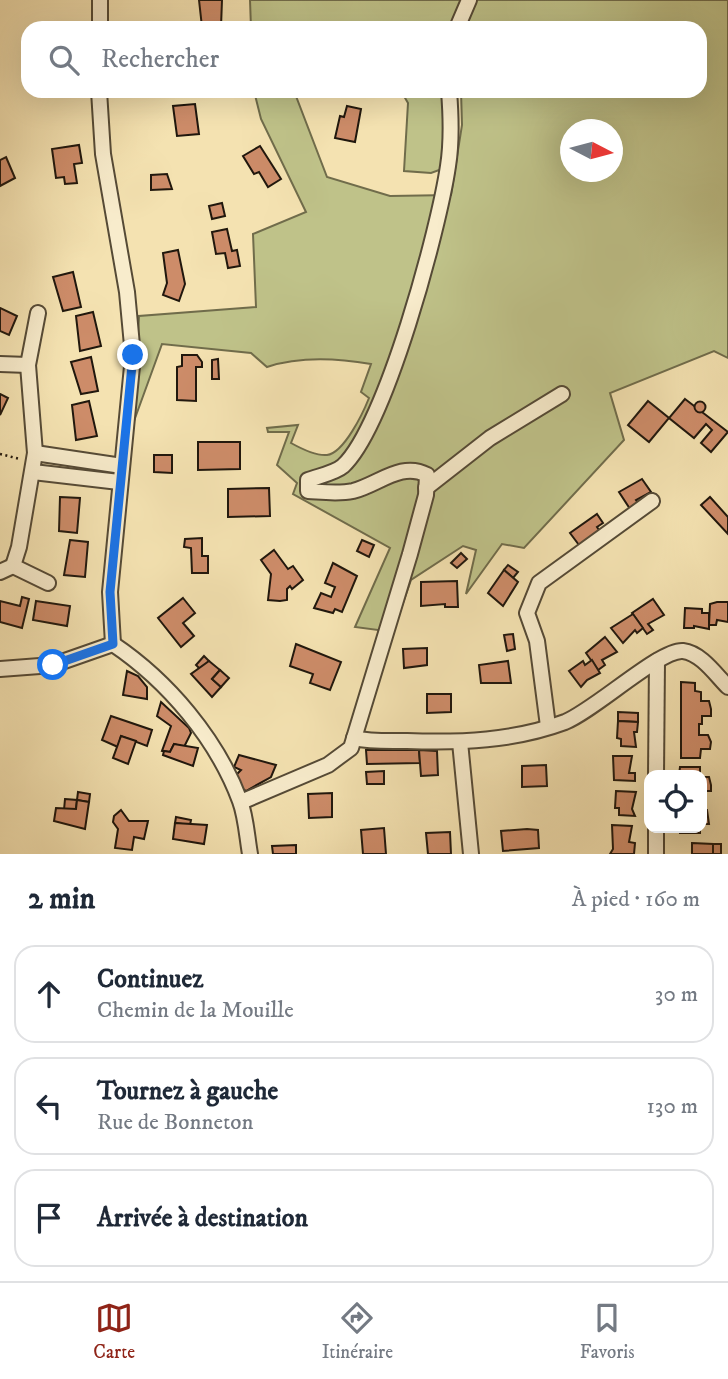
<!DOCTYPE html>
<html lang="fr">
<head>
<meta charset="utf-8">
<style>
  body { margin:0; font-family:"IM FELL DW Pica",serif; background:#f2f2f3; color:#1f2937 }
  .controls { position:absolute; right:21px; bottom:21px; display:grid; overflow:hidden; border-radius:14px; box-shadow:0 7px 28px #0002 }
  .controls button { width:63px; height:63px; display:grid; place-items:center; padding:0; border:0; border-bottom:2px solid #e0e1e3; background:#fff; color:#1f2937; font:35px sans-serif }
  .compass { position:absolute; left:560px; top:119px; width:63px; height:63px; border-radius:50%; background:#fff; box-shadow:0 7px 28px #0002; rotate:96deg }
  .stop { position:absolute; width:21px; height:21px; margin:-16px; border:5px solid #1a73e8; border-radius:50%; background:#fff }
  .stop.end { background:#1a73e8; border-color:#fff; box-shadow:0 2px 7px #0008 }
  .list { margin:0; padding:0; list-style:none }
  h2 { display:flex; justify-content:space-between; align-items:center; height:91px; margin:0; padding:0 28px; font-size:30px }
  h2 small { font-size:23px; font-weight:400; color:#747a83 }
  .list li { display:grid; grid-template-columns:46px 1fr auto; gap:21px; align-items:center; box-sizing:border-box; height:98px; margin:0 14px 14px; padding:0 14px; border:2px solid #e0e1e3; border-radius:21px }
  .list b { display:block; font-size:26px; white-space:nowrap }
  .list p { margin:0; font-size:23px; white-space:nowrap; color:#747a83 }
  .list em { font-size:23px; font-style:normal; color:#747a83 }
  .icon { flex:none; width:38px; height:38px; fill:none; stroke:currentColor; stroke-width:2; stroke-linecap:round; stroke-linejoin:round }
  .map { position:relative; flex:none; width:728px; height:854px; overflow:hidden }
  .search { position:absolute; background:#fff; box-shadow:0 7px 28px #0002; left:21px; right:21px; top:21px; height:77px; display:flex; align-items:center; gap:18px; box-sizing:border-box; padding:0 24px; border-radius:21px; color:#747a83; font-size:26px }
  .sheet { height:427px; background:#fff }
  nav { display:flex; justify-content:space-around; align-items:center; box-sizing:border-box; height:98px; border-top:2px solid #e0e1e3; background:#fff; font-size:19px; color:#747a83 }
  nav a { display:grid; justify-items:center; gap:4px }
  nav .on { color:#8f2418 }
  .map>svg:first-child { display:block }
</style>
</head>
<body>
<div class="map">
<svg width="728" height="854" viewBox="0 0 728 854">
  <rect width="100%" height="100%" fill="#f4e2b1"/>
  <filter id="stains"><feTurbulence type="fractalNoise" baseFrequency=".00286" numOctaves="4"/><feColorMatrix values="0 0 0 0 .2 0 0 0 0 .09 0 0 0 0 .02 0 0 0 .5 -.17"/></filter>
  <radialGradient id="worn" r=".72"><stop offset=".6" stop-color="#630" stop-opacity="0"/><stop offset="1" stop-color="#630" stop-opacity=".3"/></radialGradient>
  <g fill="#bfc289" stroke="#706c4b" stroke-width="2" fill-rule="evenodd">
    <path d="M 250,0 L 728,0 L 728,358 L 714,351 L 610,393 L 624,440 L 524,548 L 502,544 L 466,594 L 476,550 L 463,546 L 411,580 L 393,632 L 355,627 L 390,548 L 293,494 L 297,483 L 277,465 L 289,432 L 268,432 L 267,428 L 298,425 L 291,443 C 300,448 317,456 327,455 C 344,453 363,413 369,398 L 361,392 L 371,364 C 336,358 300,356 267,367 L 251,353 L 162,344 L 134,421 L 139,316 L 256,307 L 253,234 L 306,212 L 261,119 L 254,91 L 294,91 L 327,177 L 390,196 L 451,195 L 462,125 L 461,91 L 700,91 L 700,28 L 251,28 ZM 570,130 L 612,130 L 612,172 L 570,172 Z"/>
    <polygon points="401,91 444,91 447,127 442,169 431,173 404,171 408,103"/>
  </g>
  <g fill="#cd8c69" stroke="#20170d" stroke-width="2">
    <polygon points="199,0 222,0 221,27 202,27"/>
    <polygon points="195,104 199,134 177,136 173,106"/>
    <polygon points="347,106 361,109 355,142 335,138 340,116 344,117"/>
    <polygon points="79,145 82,163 74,164 77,183 65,184 64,177 56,178 52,149"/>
    <polygon points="260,146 281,179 268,187 259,172 254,174 243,156"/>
    <polygon points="6,157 15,178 0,186 0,160"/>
    <polygon points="167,174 172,189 151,190 151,175"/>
    <polygon points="222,203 225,216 212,219 209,206"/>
    <polygon points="227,229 232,251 237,250 240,266 228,268 225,253 216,254 212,232"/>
    <polygon points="178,250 185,284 179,301 163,295 167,283 163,253"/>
    <polygon points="73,272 81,307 63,311 53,277"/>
    <polygon points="0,308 17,316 9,335 0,331"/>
    <polygon points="93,312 101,346 80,351 76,316"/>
    <polygon points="182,355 197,355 202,362 202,367 196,367 196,401 177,400 177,367 182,366"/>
    <polygon points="91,357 98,391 81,394 71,362"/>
    <polygon points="218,359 219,379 212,379 212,360"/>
    <polygon points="0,394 8,398 0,415"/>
    <polygon points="685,399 728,432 711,452 701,443 712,430 706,424 694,438 669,418"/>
    <polygon points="89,401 97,436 76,440 72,405"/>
    <polygon points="648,401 669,418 649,442 628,425"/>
    <circle cx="700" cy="407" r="5.5"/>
    <polygon points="198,442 240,442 240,469 198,470"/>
    <polygon points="154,455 172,455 172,473 154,472"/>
    <polygon points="642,479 651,492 636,500 641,507 632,512 619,492"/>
    <polygon points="269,488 270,516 228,517 228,489"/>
    <polygon points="60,497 80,498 77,533 59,531"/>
    <polygon points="710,497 728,517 728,534 701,505"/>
    <polygon points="597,514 603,523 597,527 601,533 579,545 570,533"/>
    <polygon points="202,538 202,556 208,556 208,573 192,573 191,548 184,547 185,539"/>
    <polygon points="70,540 88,542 85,577 64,575"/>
    <polygon points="362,540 374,545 369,557 357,551"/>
    <polygon points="274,550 288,569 293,566 303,580 292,589 290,586 287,589 287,600 280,601 268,600 271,574 261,560"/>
    <polygon points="461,553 467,559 457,568 451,563"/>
    <polygon points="333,563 357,576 342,612 335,609 333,613 314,608 321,593 331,597 335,587 325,583"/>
    <polygon points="508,565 518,572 513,578 504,570"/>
    <polygon points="504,570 518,582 503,606 488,593"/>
    <polygon points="457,581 458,607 445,607 445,604 421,606 421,582"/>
    <polygon points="22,597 29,599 22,628 0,622 0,601 20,606"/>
    <polygon points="183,598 195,613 183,623 194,636 181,647 158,618"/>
    <polygon points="653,599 664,615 648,624 653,630 647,634 632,613"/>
    <polygon points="36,601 70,606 67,626 33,620"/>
    <polygon points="717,602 728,602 728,622 717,620 716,625 709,625 710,604"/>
    <polygon points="685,608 702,609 702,613 709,613 709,629 694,626 694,628 684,628"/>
    <polygon points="633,614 643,628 637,633 635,630 623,643 611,628"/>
    <polygon points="513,634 515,649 507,651 504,635"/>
    <polygon points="605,637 617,652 602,660 605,665 598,670 586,653"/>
    <polygon points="296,644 341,662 330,690 310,683 313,674 290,666"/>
    <polygon points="427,648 427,665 404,668 403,649"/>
    <polygon points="204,656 209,661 201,670 196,665"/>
    <polygon points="592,660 600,673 587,680 581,687 569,671 583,661 585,665"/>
    <polygon points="209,661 220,670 212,679 221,687 212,697 191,674"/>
    <polygon points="508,661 511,683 481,683 479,665"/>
    <polygon points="220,670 229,678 221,687 212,679"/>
    <polygon points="127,671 138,676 147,687 147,699 123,695"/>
    <polygon points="681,682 695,683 695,691 701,692 701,701 709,701 711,709 711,716 702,716 702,724 699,724 699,735 708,735 711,742 710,749 701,749 700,758 681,758"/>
    <polygon points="427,694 451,694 451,712 427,713"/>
    <polygon points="161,702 189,728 191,733 184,747 174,744 170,752 162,751 171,726 157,716"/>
    <polygon points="618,712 638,713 638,722 618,721"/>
    <polygon points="111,716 152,730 147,746 121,736 118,747 102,740"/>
    <polygon points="618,721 638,722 637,732 634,732 636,747 621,746 621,739 617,738"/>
    <polygon points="121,736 136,741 128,764 113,758"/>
    <polygon points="174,744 198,748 193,766 163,755 164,751 170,752"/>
    <polygon points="366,750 419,750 420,763 367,764"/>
    <polygon points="419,750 437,751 438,775 421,776"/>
    <polygon points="239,755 276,765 271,777 246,791 243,789 235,776 241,770 234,767"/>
    <polygon points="613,756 632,756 629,773 635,773 635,781 614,780"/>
    <polygon points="546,765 547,786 522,787 522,766"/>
    <polygon points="680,767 700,767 700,775 679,775"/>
    <polygon points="384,771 384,784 367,784 366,772"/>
    <polygon points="702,777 709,777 711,785 711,791 702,791 702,794"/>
    <polygon points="616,791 636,792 632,809 635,816 619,815 619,808 615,808"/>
    <polygon points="78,792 90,794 89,802 77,800"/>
    <polygon points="332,793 332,817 309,818 308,794"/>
    <polygon points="65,799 77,800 76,809 64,810"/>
    <polygon points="77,800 89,802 85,829 54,821 56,808 76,809"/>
    <polygon points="121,810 129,821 148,821 144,839 134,837 132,850 115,848 118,829 113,822 114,816"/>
    <polygon points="702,810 707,810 709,824 702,824"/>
    <polygon points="176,817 191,820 190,825 175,823"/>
    <polygon points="175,823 207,825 204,844 173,839"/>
    <polygon points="612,825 632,826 629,842 635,843 634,854 610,854 613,849"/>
    <polygon points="384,828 386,854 363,854 361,830"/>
    <rect x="680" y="828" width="20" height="5"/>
    <polygon points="527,829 538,830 539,848 503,851 501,831"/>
    <polygon points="450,832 451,854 428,854 426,833"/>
    <polygon points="692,843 713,844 713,854 721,854 692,854"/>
    <rect x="713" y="844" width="8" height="10"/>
    <polygon points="296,845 296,854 273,854 272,846"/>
  </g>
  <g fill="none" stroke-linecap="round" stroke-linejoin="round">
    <defs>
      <g id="minor">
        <polyline points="100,28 100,0"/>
        <polyline points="457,28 469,0"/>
        <polyline points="99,91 103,154 127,292 133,356 110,592 113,644"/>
        <polyline points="38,313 28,365 35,453 19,547 13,566 48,583"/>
        <polyline points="0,364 28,365"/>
        <polyline points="35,453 122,466"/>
        <polyline points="33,472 119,482"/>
        <polyline points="426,488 490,438 562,394"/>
        <polyline points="0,572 13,566"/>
        <path d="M 113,644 C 168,681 217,739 240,801 C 246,817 247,837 250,854"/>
        <polyline points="0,669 53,665 113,644"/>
        <polyline points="548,726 537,641 527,613 539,583 652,501"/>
        <path d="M 354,738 C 371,742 389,741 407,741 C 460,743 514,741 565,722 C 595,710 660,649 683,651 C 701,653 716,675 728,687"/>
        <polyline points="460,742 471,854"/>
        <polyline points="656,775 657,661"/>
        <path d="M 241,802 L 328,765 L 351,748 L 410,554 L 426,495 L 427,475 C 401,461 378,485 353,491 C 338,494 324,492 308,491 L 308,480 C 319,476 335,473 343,466 C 386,426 439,228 448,166 C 452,141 451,116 449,91"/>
        <polyline points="656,854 656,828"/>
      </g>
    </defs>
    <use href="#minor" stroke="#554a36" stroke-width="18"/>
    <polyline stroke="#20170d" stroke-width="2.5" stroke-dasharray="2 3.5" stroke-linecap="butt" points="0,454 20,459"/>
    <use href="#minor" stroke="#f8eccc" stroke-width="14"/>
  </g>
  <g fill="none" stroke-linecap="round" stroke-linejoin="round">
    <polyline stroke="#1a73e8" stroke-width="9" points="53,665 113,644 110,592 133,355"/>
  </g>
  <rect width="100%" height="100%" filter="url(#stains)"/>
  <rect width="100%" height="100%" fill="url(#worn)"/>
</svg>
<div class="controls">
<button><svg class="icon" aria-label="locate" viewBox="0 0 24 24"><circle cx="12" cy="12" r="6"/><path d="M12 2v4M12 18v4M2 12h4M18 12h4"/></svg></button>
</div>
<svg class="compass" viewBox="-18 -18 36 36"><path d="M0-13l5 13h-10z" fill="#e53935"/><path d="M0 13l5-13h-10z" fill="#747a83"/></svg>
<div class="stop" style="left:53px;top:665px"></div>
<div class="stop end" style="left:133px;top:355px"></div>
<div class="search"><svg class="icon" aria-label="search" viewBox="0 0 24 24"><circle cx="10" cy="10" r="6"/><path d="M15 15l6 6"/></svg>Rechercher</div>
</div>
<section class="sheet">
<h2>2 min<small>À pied · 160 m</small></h2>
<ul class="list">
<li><svg class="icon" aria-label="ahead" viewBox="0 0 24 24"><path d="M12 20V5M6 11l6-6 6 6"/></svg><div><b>Continuez</b><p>Chemin de la Mouille</p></div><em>30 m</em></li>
<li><svg class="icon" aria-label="left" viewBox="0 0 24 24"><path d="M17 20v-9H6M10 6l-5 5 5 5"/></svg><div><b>Tournez à gauche</b><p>Rue de Bonneton</p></div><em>130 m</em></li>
<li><svg class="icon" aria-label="arrive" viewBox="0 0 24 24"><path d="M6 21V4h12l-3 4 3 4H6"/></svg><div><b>Arrivée à destination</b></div></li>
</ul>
</section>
<nav>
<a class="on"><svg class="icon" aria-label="map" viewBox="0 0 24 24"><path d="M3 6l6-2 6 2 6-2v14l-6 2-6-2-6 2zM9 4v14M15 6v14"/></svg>Carte</a>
<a><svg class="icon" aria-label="directions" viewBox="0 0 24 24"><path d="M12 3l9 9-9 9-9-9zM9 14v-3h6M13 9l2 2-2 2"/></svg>Itinéraire</a>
<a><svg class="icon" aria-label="saved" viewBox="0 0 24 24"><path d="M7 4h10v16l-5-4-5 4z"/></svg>Favoris</a>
</nav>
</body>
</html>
